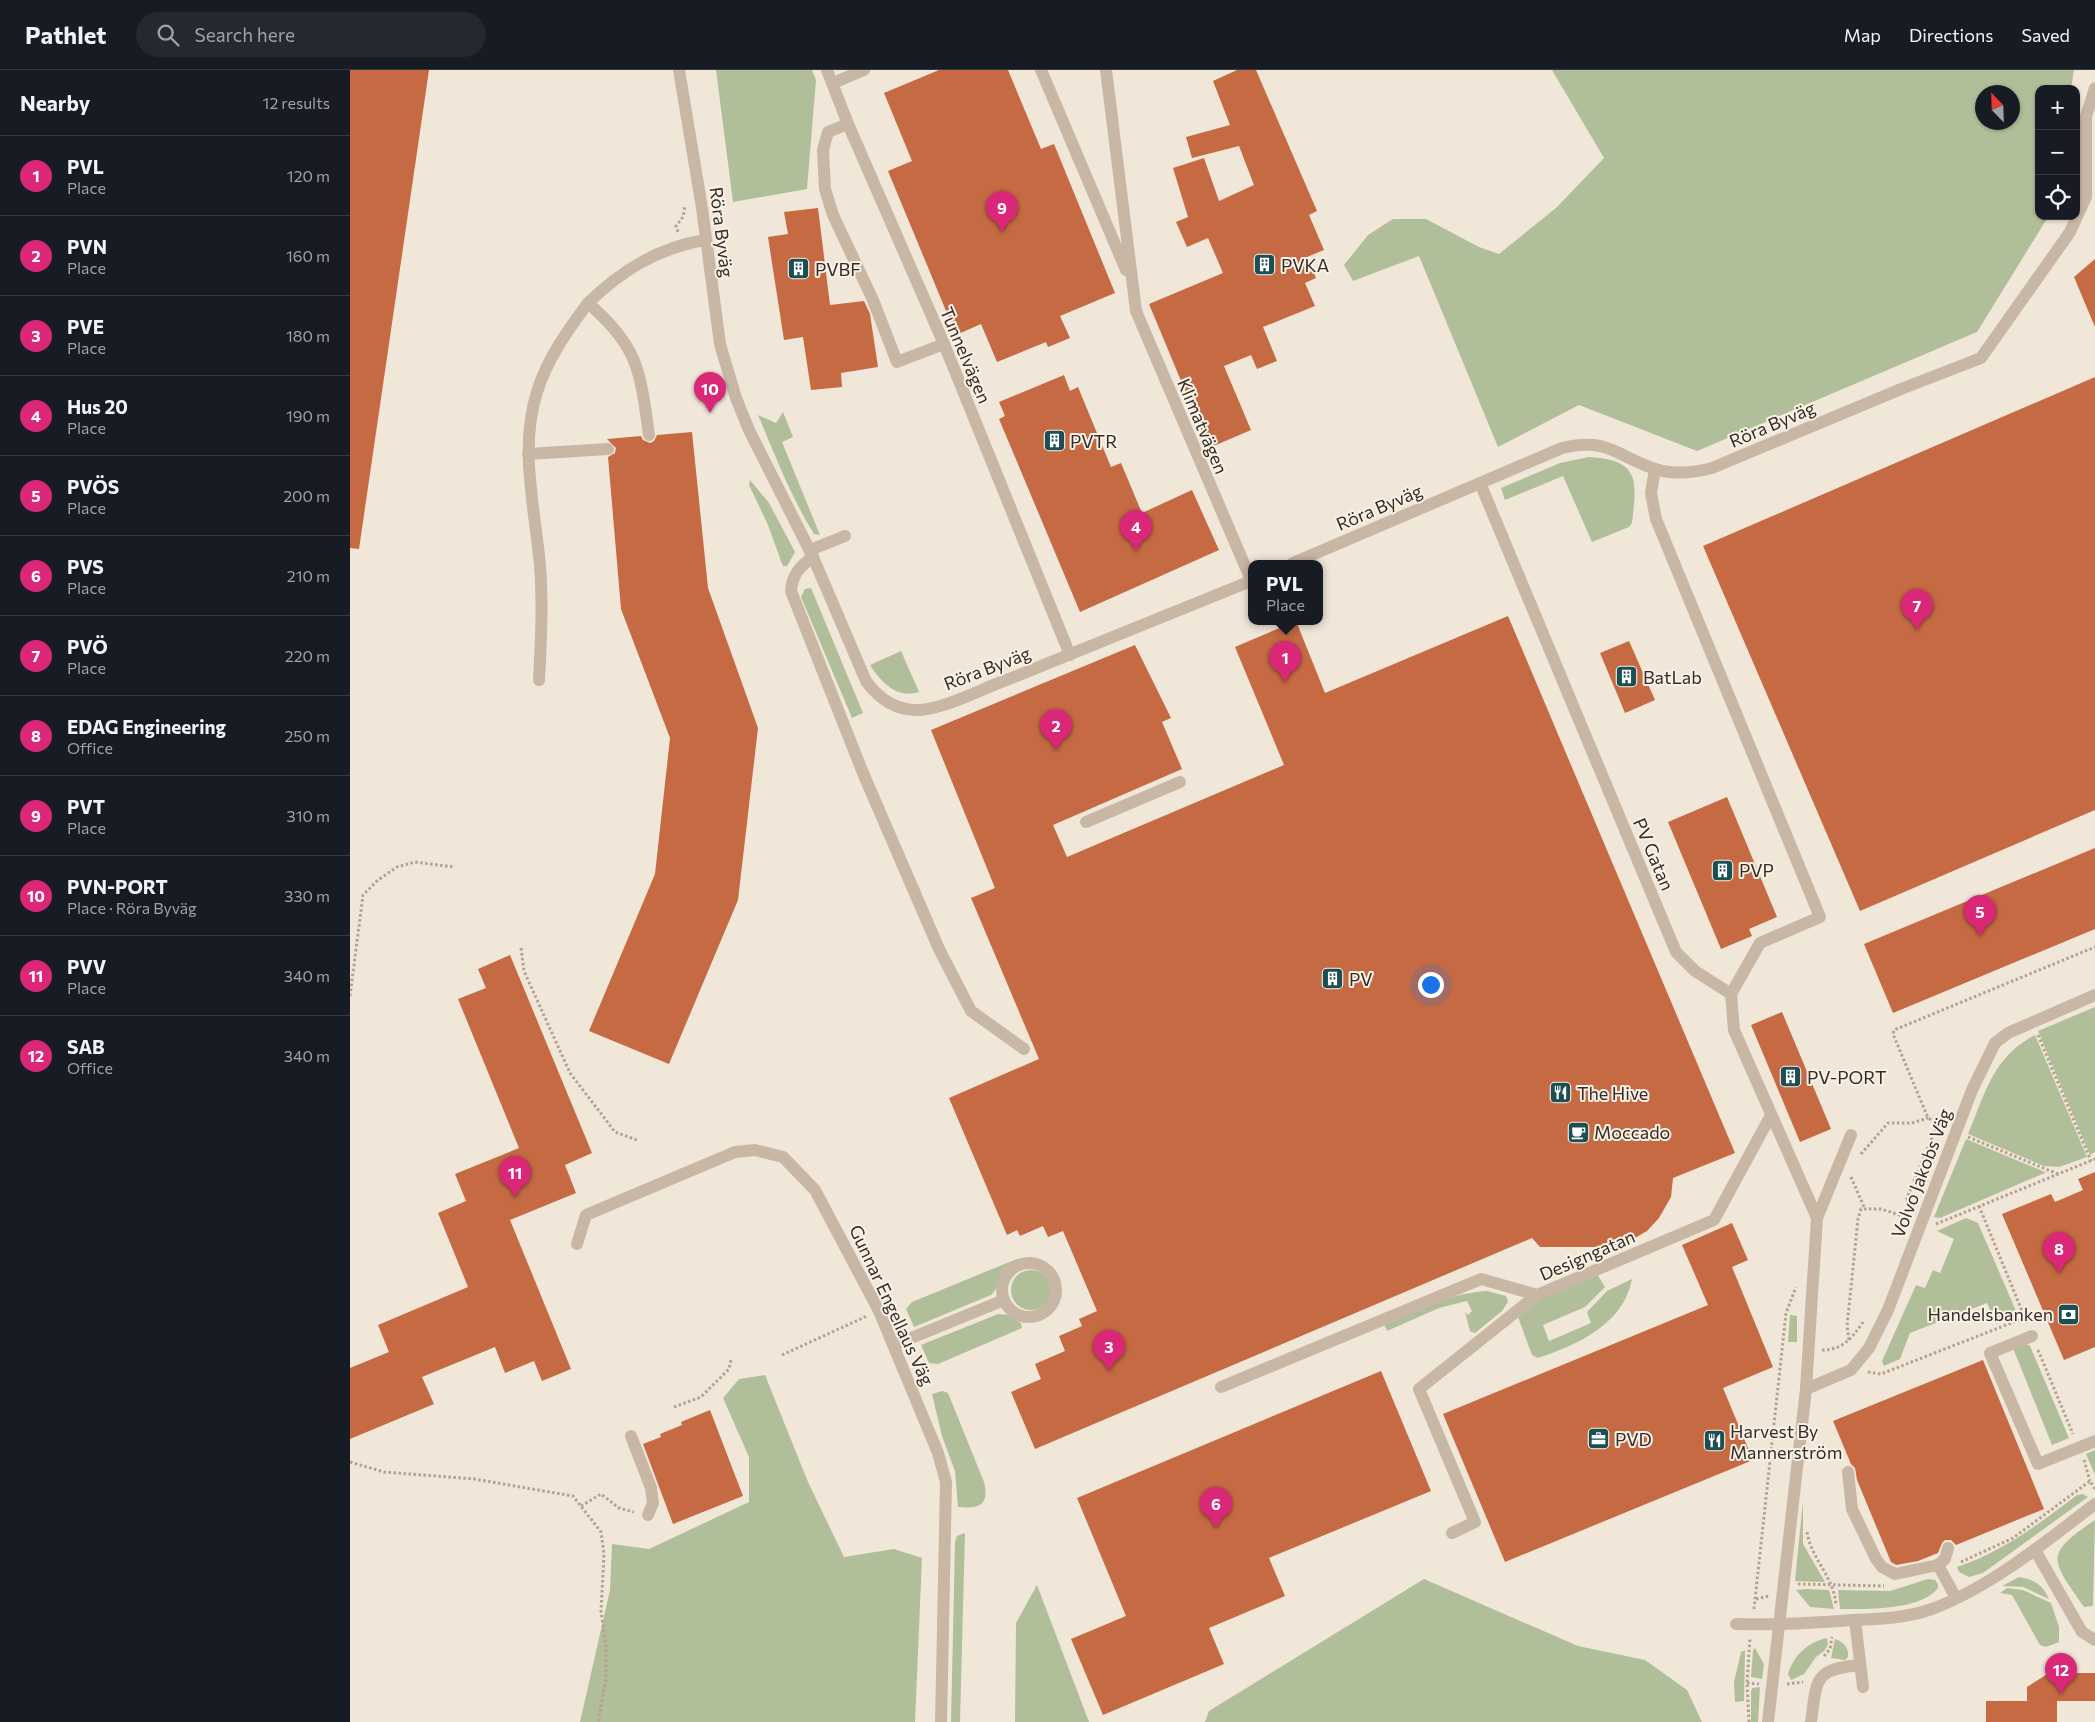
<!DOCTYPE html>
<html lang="en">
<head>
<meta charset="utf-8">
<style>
  body { margin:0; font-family:Commissioner,sans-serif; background:#242831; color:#f1f3f6 }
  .controls { position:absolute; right:15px; top:15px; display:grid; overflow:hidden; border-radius:10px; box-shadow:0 1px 4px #0004 }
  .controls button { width:45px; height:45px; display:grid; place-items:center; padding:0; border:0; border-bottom:1px solid #363941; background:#171b24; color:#f1f3f6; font:25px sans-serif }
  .compass { position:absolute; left:1625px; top:15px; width:45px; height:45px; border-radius:50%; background:#171b24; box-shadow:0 1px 4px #0004; rotate:337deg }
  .you { position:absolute; left:1080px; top:914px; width:18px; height:18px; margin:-12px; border:4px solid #fff; border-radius:50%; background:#1a73e8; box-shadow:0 0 0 8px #1a73e833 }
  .badge { display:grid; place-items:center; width:32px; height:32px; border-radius:50%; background:#db2777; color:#fff; font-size:16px; font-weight:700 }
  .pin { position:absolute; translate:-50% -41px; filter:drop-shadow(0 1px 2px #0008) }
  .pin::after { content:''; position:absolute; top:26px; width:18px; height:15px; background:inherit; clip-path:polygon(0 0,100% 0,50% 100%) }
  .popup { position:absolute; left:898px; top:490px; width:75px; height:65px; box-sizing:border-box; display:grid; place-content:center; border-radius:10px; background:#171b24; filter:drop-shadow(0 1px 4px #0005); font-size:16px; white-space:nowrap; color:#9ea1a6 }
  .popup b { font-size:19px; color:#f1f3f6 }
  .popup::after { content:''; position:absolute; left:50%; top:100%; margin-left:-10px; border:10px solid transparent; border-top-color:#171b24 }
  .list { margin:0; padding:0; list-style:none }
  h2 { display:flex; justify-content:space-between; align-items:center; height:65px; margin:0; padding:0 20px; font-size:21px }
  h2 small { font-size:16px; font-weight:400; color:#9ea1a6 }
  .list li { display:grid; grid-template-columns:32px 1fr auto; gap:15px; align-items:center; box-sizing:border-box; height:80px; padding:0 20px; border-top:1px solid #363941 }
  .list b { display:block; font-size:19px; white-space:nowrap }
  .list p { margin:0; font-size:16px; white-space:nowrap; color:#9ea1a6 }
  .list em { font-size:16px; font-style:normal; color:#9ea1a6 }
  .icon { flex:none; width:28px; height:28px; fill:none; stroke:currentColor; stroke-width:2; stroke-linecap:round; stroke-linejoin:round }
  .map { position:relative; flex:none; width:1745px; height:1652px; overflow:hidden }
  header { display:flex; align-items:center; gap:30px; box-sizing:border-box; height:70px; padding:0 25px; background:#171b24; border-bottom:1px solid #363941 }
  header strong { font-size:24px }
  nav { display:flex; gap:28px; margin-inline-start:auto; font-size:18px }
  .search { width:350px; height:45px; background:#242831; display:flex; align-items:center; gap:12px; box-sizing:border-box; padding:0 18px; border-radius:28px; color:#9ea1a6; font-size:19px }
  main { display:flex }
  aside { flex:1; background:#171b24 }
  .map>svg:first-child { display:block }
</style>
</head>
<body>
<header>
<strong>Pathlet</strong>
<div class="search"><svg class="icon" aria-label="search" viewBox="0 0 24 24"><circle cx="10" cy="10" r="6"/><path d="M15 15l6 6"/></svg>Search here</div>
<nav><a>Map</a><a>Directions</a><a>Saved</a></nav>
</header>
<main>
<aside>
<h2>Nearby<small>12 results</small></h2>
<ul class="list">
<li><span class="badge">1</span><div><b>PVL</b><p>Place</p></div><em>120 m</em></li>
<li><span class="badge">2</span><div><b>PVN</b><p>Place</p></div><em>160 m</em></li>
<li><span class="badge">3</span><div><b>PVE</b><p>Place</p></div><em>180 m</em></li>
<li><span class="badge">4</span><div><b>Hus 20</b><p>Place</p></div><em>190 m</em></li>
<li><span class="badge">5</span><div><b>PVÖS</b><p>Place</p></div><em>200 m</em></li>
<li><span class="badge">6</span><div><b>PVS</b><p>Place</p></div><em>210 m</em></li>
<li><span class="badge">7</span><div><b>PVÖ</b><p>Place</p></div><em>220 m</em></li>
<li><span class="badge">8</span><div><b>EDAG Engineering</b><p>Office</p></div><em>250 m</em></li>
<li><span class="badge">9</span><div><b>PVT</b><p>Place</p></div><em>310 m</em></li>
<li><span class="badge">10</span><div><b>PVN-PORT</b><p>Place · Röra Byväg</p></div><em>330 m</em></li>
<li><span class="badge">11</span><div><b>PVV</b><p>Place</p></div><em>340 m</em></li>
<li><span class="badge">12</span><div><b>SAB</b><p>Office</p></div><em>340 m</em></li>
</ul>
</aside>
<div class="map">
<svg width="1745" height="1652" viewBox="0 0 1745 1652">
  <rect width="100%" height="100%" fill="#f1e7d9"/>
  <g fill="#b0bf99" fill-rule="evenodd">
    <polygon points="366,0 462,0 466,10 457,119 383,132"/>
    <path d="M 1202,0 L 1724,0 L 1721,19 L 1689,19 L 1689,146 L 1698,147 L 1627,262 L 1347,381 L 1229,335 L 1148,377 L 1069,186 L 1003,211 L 994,195 L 1018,165 L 1043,149 L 1076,149 L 1129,177 L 1149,184 L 1206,138 L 1254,88 ZM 1632,22 L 1662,22 L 1662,52 L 1632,52 Z"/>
    <path d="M 433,342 L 443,367 L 432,372 L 470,465 L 464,464 C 441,427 425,385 408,345 L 426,353 Z"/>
    <path d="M 1239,387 C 1290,390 1287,410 1282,453 L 1279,457 L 1242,472 L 1213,406 L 1155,430 L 1151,418 L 1210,393 Z"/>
    <polygon points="400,410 419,433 445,482 437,496 433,496 431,491 418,455 399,415"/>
    <polygon points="461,518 513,643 502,648 451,527 455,519"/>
    <path d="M 551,581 L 569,622 C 546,629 531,612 520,595 Z"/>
    <polygon points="1745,937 1745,1082 1740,1085 1688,961"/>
    <path d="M 1685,965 L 1737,1087 L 1709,1097 L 1694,1096 L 1618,1064 C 1636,1022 1642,988 1685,965 Z"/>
    <polygon points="1616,1069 1695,1102 1697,1102 1590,1148 1584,1147"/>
    <polygon points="1616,1148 1628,1153 1666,1241 1645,1251 1637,1233 1560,1263 1550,1289 1534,1296 1532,1291 1566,1215 1575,1218 1583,1200 1590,1203 1604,1169 1587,1161"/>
    <path d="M 669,1188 C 641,1203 655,1211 641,1225 L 564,1257 L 556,1239 L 562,1232 Z"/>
    <circle cx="681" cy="1220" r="20"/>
    <path d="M 1247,1204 L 1255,1217 L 1235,1237 L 1193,1255 L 1199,1271 L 1241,1253 L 1237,1242 L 1257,1221 L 1282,1209 C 1274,1254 1227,1275 1188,1288 L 1182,1285 L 1168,1247 L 1189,1229 Z"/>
    <path d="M 1137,1221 L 1156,1226 L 1158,1232 L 1152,1241 L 1125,1263 L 1120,1261 L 1115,1242 L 1118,1245 L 1122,1241 L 1117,1231 L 1089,1238 L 1037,1261 L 1034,1254 C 1067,1240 1101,1223 1137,1221 Z"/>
    <polygon points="648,1244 658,1245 671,1253 672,1258 588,1294 579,1293 571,1275"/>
    <polygon points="1440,1245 1447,1246 1447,1272 1438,1272"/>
    <polygon points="1676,1274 1680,1276 1719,1368 1702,1375 1663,1278"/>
    <polygon points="415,1305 458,1412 494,1487 544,1479 572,1488 565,1652 230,1652 260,1520 262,1474 299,1479 399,1432 399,1387 373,1328 389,1309"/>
    <path d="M 592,1321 L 598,1323 L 634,1412 C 640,1436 628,1439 608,1437 L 605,1401 L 592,1366 L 582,1324 Z"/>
    <polygon points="1745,1380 1745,1405 1736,1384"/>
    <path d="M 1733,1424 L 1738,1427 L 1633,1503 L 1619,1507 L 1609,1502 L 1607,1497 C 1652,1482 1689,1454 1727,1425 Z"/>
    <polygon points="1453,1431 1453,1474 1475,1512 1445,1511"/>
    <path d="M 1745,1450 L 1743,1536 L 1734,1537 C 1701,1489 1693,1485 1745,1450 Z"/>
    <polygon points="615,1463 610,1652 601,1652 605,1472 607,1466"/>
    <path d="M 1669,1507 C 1684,1509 1693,1515 1699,1529 L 1673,1517 L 1652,1516 Z"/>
    <polygon points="1074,1509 1228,1576 1295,1590 1337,1620 1352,1652 855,1652 859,1641"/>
    <path d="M 1578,1509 L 1585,1510 L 1588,1514 L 1588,1518 C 1570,1541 1516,1539 1490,1539 L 1488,1520 L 1540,1521 Z"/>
    <polygon points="687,1515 739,1652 665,1652 666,1553"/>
    <polygon points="1657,1518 1673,1520 1701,1533 1709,1557 1709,1572 1696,1577 1690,1575 1662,1525 1650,1523"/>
    <polygon points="1456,1519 1479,1520 1484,1539 1460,1537 1446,1520"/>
    <path d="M 1477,1568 L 1478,1575 L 1474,1581 L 1466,1587 L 1454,1604 L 1441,1610 L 1438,1604 C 1444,1585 1458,1572 1477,1568 Z"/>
    <path d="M 1485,1569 C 1494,1572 1499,1578 1498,1587 L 1495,1590 L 1481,1588 Z"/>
    <polygon points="1405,1578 1414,1594 1412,1609 1401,1607 1403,1580"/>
    <polygon points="1395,1580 1394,1631 1385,1632 1384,1612 1391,1582"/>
    <polygon points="1410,1617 1408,1652 1401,1652 1401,1622 1402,1618"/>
  </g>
  <g fill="#c56a43">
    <polygon points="0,0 79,0 9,479 0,478"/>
    <polygon points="589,0 658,0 691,79 704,74 765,223 710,246 720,268 698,277 696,272 647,292 631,254 606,265 538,101 562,91 534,23"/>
    <polygon points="887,0 906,0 967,141 959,145 974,180 957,187 966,208 955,213 965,236 913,257 927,291 907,299 901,285 874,296 901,360 859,378 799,234 873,203 858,168 837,177 826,152 838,147 823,98 854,88 869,131 904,115 889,76 842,88 836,67 880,55 863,11"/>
    <polygon points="468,138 480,235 514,231 520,244 528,297 491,303 492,317 461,320 453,267 434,270 418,167 438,164 434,142"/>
    <polygon points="1745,189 1745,257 1724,207"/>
    <polygon points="714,305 720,321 728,317 761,397 771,393 792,443 842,420 869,480 730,542 649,349 655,346 649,332"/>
    <polygon points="1745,307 1745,740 1510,841 1353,476"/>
    <polygon points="342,362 358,518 408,658 388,830 319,994 239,961 305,804 320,668 271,539 258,387 265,383 266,378 257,369 291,366 293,370 300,373 304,371 307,365"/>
    <polygon points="1158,546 1385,1083 1323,1108 1321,1127 1309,1148 1297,1161 1278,1172 1257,1177 1190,1177 1182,1168 685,1379 661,1322 691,1309 685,1294 715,1281 709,1266 732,1256 729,1249 747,1241 713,1161 698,1167 693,1156 670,1166 667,1160 657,1165 599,1028 689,989 621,828 645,818 581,660 785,575 821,648 812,652 832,699 703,755 717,787 934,695 885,577 946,551 975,623"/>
    <polygon points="1279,571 1305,630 1275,643 1250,583"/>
    <polygon points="1377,727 1427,847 1399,859 1402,866 1371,879 1318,752"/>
    <polygon points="1745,778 1745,859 1543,943 1514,874"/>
    <polygon points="160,885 242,1083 215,1095 226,1123 160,1150 221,1299 192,1311 184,1291 155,1303 145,1277 72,1307 84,1334 0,1369 0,1298 39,1282 28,1255 118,1217 88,1143 116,1131 105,1104 169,1078 108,929 136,918 128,899"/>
    <polygon points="1432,942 1481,1059 1450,1072 1401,955"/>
    <polygon points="1745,1102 1745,1277 1714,1290 1652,1144 1701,1124 1705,1132 1733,1120 1728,1109"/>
    <polygon points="1382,1153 1398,1190 1382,1197 1423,1297 1373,1318 1403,1390 1155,1492 1093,1344 1358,1235 1332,1175"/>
    <polygon points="1633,1290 1694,1439 1606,1475 1601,1470 1595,1470 1592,1473 1588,1483 1568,1491 1546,1495 1541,1492 1507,1410 1505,1398 1501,1394 1483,1351"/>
    <polygon points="1031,1301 1081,1421 919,1488 935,1526 859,1558 874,1594 753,1645 721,1569 776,1546 727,1428"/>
    <polygon points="360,1340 393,1426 323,1454 293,1374 311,1367 310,1364 332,1355 331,1352"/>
    <polygon points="1699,1603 1745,1603 1745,1631 1707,1631 1707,1652 1636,1652 1636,1631 1677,1631 1677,1617"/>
  </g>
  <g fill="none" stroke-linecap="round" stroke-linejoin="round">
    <g stroke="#b4a18f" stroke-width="3" stroke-dasharray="2.5 2.5" stroke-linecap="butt">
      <polyline points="328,162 326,156 333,147 335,136"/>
      <polyline points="171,878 174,901 220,1003 265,1062 287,1070"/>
      <polyline points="0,926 13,825 28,810 47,797 65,792 104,797"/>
      <polyline points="1688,965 1741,1091"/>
      <polyline points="1594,1057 1578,1048 1543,964 1544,960 1745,877"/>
      <polyline points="1618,1067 1708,1104"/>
      <polyline points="1511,1084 1538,1053 1562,1053 1578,1048"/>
      <polyline points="1501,1107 1514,1137"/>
      <polyline points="1629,1136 1677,1253"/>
      <polyline points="1560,1140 1557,1128 1588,1054"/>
      <polyline points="1586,1154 1745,1089"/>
      <polyline points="1499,1270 1497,1256 1508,1149 1511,1139 1531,1139 1559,1148"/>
      <path d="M 1472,1280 C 1493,1280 1502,1268 1513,1252"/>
      <polyline points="1688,1280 1723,1364"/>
      <polyline points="432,1285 517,1246"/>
      <polyline points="1518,1302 1531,1304 1674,1248"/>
      <polyline points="324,1337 351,1327 379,1299 381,1290"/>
      <polyline points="1422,1380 1434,1381"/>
      <polyline points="1734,1390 1740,1411"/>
      <polyline points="0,1392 34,1402 124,1409 223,1426 251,1462 254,1484 251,1541 256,1578 256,1609 248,1652"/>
      <polyline points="231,1436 251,1424 269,1438 284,1442"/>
      <path d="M 1457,1462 C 1461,1489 1485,1508 1486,1536"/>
      <polyline points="1611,1492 1663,1468 1740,1411 1745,1419"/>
      <polyline points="1448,1514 1534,1516"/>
      <polyline points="1406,1529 1419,1526"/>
      <polyline points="1404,1539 1436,1243 1446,1217"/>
      <polyline points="1474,1586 1480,1579 1482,1567"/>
      <polyline points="1397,1613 1409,1614"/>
      <polyline points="1437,1614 1453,1612"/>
      <polyline points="1399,1652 1397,1613 1400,1568"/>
    </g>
    <g stroke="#c9b7a5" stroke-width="12">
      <path d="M 329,0 L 352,138 L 370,274 L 386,328 L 399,360 L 463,487 C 450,496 442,505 441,521 L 513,703 L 589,879 L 621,941 L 674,979"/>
      <polyline points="477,0 498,54 594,274 720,585"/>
      <polyline points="691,0 776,200"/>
      <polyline points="756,0 786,241 901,510"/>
      <polyline points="483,13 514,0"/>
      <polyline points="498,54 478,62 473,80 475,119 483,145 523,230 547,292 594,274"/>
      <path d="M 299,365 C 290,301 289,277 238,233 C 272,200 308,178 355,170"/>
      <polyline points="178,384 258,379"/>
      <polyline points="1305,399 1301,423 1306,449 1470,847 1410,873 1381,924"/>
      <polyline points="1130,413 1326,882 1345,901 1381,924 1384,960 1467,1148"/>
      <polyline points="460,480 495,466"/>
      <path d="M 463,487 L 516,611 C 529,629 546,641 570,640 C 597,638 633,618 659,609 C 740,577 820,543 901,511"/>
      <path d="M 943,493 L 1212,378 C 1259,367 1266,386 1305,399 C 1324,405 1343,403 1362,398 L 1551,319 L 1631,288 L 1720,162 L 1736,127 L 1736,46 L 1745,18"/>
      <path d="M 189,610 C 191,572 193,534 190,496 C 185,438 169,379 187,322 C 197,289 218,260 238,233"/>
      <polyline points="736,752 830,712"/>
      <polyline points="227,1174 236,1145 385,1082 405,1080 433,1087 465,1120 529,1241 588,1383 596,1412 591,1652"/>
      <circle cx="679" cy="1220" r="27"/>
      <polyline points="1682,1266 1640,1283 1688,1394 1745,1371"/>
      <polyline points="544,1275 654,1230"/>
      <polyline points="871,1317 1131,1209 1187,1225 1364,1150 1421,1045"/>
      <polyline points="1456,1319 1501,1300 1519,1278 1538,1240 1622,1020 1645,973 1658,963 1745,925"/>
      <polyline points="281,1366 301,1418 303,1433 298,1445"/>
      <polyline points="1498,1402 1502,1439 1526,1489 1532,1497 1545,1504 1588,1495 1606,1528"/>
      <polyline points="1102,1463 1125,1452 1069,1319 1187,1225"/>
      <polyline points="1685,1480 1732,1562 1745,1570"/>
      <polyline points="1588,1495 1595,1489 1598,1478"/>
      <polyline points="1505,1550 1513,1617"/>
      <path d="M 1386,1554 C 1425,1555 1464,1553 1503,1550 C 1531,1549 1556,1548 1582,1539 C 1639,1518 1697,1471 1745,1434"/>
      <polyline points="1418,1652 1456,1319 1467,1148 1501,1065"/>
      <path d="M 1461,1652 C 1467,1610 1463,1599 1510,1595"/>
    </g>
  </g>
  <defs>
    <symbol id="building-square" viewBox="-11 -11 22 22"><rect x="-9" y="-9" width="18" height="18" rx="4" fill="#1c4e55" stroke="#f9f1e5"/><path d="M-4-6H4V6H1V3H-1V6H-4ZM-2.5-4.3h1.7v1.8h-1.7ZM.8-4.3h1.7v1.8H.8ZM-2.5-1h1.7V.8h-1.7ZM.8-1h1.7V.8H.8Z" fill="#fff"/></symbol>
    <symbol id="restaurant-square" viewBox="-11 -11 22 22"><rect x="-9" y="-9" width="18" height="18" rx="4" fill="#1c4e55" stroke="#f9f1e5"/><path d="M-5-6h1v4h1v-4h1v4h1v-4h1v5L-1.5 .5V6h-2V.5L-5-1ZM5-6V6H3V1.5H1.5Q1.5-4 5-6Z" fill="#fff"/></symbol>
    <symbol id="cafe-square" viewBox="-11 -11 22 22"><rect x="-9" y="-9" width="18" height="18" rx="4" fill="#1c4e55" stroke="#f9f1e5"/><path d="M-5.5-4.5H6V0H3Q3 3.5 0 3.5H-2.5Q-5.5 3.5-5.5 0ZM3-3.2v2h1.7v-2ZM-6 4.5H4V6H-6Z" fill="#fff"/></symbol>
    <symbol id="bank-square" viewBox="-11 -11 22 22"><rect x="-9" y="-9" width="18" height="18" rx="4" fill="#1c4e55" stroke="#f9f1e5"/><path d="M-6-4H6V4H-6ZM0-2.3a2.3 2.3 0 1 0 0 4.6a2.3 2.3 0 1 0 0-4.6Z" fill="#fff"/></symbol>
    <symbol id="office-square" viewBox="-11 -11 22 22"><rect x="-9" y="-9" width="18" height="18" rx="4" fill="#1c4e55" stroke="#f9f1e5"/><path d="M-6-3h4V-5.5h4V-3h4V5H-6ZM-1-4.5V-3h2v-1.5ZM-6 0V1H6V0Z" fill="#fff"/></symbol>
  </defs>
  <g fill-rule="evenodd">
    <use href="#building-square" x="902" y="182" width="25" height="25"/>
    <use href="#building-square" x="436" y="186" width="25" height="25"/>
    <use href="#building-square" x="692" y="358" width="25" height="25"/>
    <use href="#building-square" x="1264" y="594" width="25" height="25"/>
    <use href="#building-square" x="1360" y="788" width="25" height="25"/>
    <use href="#building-square" x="970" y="896" width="25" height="25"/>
    <use href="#building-square" x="1428" y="994" width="25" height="25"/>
    <use href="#restaurant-square" x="1198" y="1010" width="25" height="25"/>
    <use href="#cafe-square" x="1216" y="1050" width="25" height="25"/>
    <use href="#bank-square" x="1706" y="1232" width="25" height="25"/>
    <use href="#office-square" x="1236" y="1356" width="25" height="25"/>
    <use href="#restaurant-square" x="1352" y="1358" width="25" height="25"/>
  </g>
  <g text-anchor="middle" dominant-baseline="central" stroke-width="4" stroke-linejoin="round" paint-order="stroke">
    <g font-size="18" fill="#342c26" stroke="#f9f1e5">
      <text transform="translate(372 162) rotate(83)">Röra Byväg</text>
      <text transform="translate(616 285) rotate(67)">Tunnelvägen</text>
      <text transform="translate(1422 354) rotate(-23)">Röra Byväg</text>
      <text transform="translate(853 356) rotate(67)">Klimatvägen</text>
      <text transform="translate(1029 437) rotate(-23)">Röra Byväg</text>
      <text transform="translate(637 598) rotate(-21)">Röra Byväg</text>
      <text transform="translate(1304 784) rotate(67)">PV Gatan</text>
      <text transform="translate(1571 1103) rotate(-69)">Volvo Jakobs Väg</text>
      <text transform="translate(1237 1185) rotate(-23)">Designgatan</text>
      <text transform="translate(542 1235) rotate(65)">Gunnar Engellaus Väg</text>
    </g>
    <g font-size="18" fill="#342c26" stroke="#f9f1e5" text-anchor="start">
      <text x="931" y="195">PVKA</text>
      <text x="465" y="199">PVBF</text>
      <text x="720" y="371">PVTR</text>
      <text x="1293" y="607">BatLab</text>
      <text x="1389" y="800">PVP</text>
      <text x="999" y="909">PV</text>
      <text x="1457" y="1007">PV-PORT</text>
      <text x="1227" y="1023">The Hive</text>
      <text x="1244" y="1062">Moccado</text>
      <text x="1703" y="1244" text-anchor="end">Handelsbanken</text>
      <text x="1380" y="1361">Harvest By<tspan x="1380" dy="21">Mannerström</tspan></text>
      <text x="1265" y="1369">PVD</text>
    </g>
  </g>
</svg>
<div class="controls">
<button>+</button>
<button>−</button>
<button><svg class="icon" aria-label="locate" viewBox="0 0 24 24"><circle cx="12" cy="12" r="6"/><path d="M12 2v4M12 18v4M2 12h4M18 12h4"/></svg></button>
</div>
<svg class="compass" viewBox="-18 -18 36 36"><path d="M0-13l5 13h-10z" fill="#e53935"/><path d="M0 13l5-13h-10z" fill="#9ea1a6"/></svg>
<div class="you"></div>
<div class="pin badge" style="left:935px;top:612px">1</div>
<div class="popup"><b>PVL</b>Place</div>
<div class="pin badge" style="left:706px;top:680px">2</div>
<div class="pin badge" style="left:759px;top:1301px">3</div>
<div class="pin badge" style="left:786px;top:481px">4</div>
<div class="pin badge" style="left:1630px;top:866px">5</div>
<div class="pin badge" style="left:866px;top:1458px">6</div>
<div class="pin badge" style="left:1567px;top:560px">7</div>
<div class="pin badge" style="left:1709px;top:1203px">8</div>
<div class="pin badge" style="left:652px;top:162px">9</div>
<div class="pin badge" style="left:360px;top:343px">10</div>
<div class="pin badge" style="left:165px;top:1127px">11</div>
<div class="pin badge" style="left:1711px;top:1624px">12</div>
</div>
</main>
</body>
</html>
